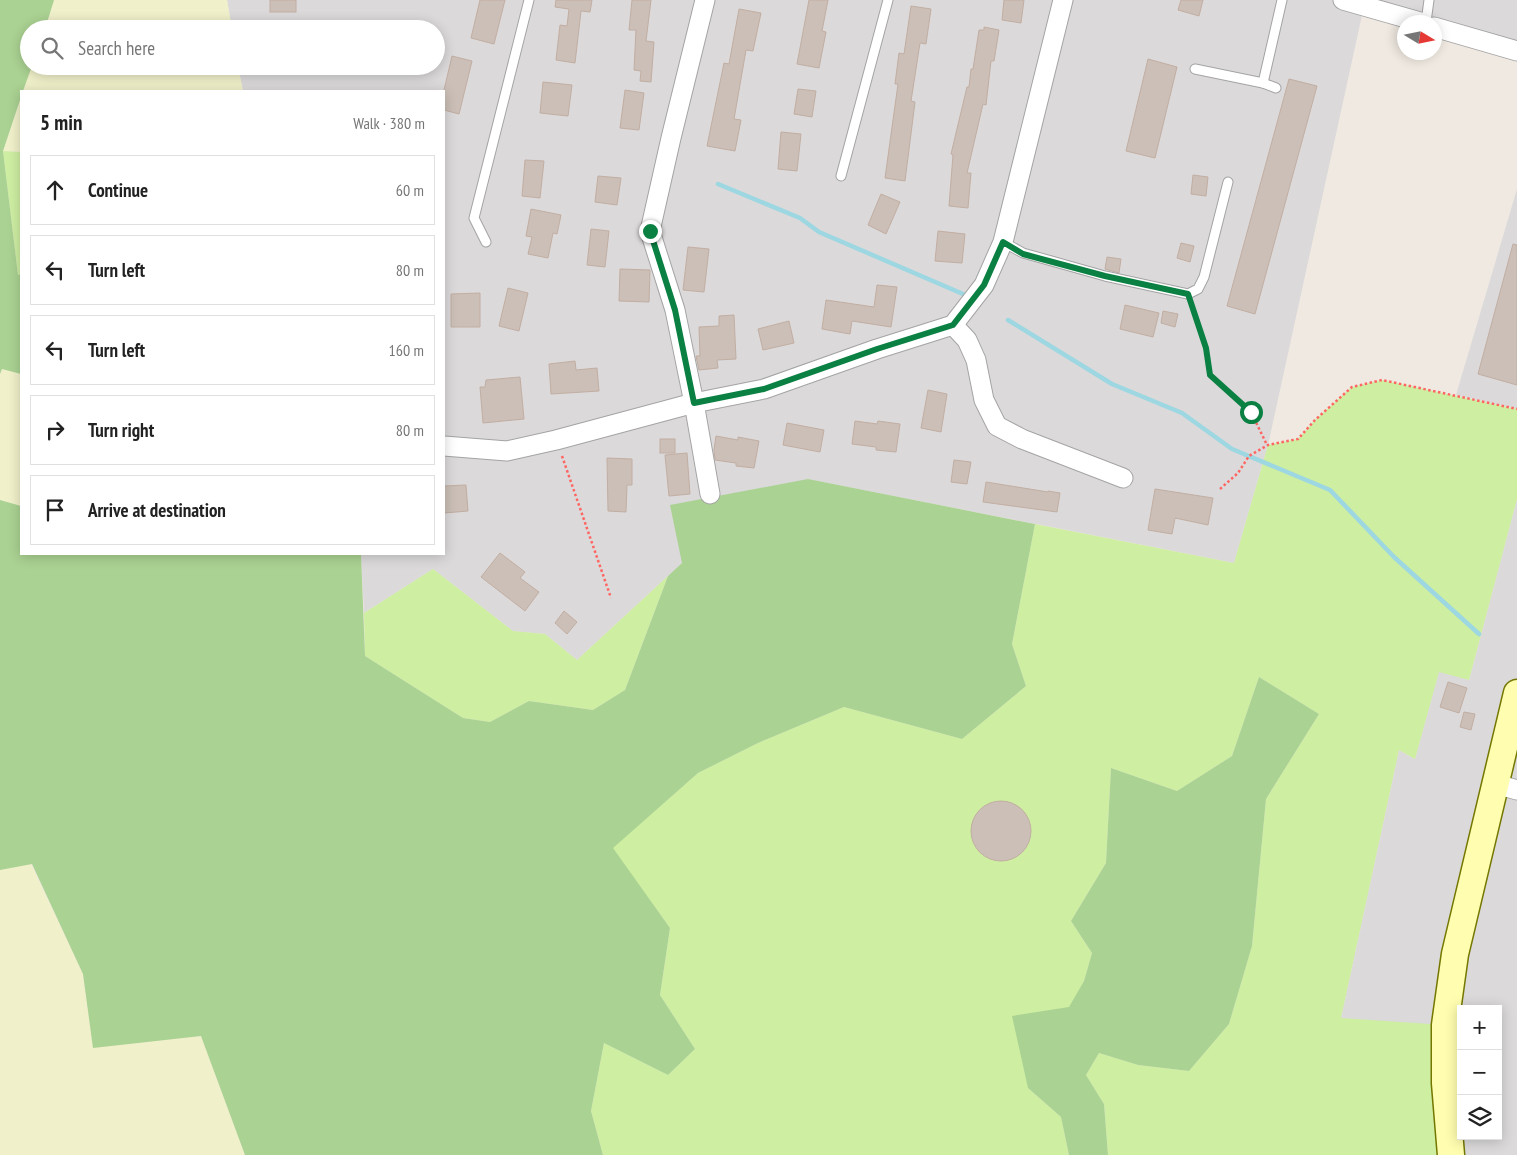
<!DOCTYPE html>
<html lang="en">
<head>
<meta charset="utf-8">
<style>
  body { margin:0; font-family:"PT Sans Narrow",sans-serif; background:#f2f2f2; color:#222 }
  .controls { position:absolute; right:15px; bottom:15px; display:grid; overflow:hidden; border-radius:0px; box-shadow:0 2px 12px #0003 }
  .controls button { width:45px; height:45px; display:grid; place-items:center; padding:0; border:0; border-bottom:1px solid #e0e0e0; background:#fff; color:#222; font:25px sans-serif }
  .compass { position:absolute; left:1397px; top:15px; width:45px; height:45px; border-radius:50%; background:#fff; box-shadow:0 2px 12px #0003; rotate:100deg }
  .stop { position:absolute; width:15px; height:15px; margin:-11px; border:4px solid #0b8043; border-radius:50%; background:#fff }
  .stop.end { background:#0b8043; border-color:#fff; box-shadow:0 1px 5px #0008 }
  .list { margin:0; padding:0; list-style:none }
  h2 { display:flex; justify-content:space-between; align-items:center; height:65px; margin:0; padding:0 20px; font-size:21px }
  h2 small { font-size:16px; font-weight:400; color:#767676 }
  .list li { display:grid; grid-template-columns:32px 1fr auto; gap:15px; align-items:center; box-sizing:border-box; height:70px; margin:0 10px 10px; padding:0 10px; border:1px solid #e0e0e0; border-radius:0px }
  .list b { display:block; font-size:19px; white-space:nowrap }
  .list em { font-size:16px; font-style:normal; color:#767676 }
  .icon { flex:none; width:28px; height:28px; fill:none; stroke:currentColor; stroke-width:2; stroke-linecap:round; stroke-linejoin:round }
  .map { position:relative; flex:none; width:1517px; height:1155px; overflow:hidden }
  .search { position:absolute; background:#fff; box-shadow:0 2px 12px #0003; left:20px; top:20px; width:425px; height:55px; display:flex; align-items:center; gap:12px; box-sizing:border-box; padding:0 18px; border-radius:28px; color:#767676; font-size:19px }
  .panel { position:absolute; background:#fff; box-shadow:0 2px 12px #0003; left:20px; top:90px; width:425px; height:465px; border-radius:0px }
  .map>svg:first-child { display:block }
</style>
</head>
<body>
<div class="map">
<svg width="1517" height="1155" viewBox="0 0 1517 1155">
  <rect width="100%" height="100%" fill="#efe9e1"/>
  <g fill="#dbd9da" fill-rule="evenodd">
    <polygon points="227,0 1517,0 1517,51 1364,6 1268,445 1234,563 807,479 682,563 577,660 545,634 513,631 433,569 364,613 361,554 444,554 444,91 243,91 238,66 436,66 436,29 232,29"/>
    <polygon points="1517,189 1517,409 1456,395"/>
    <path d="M 1517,499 L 1517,1155 L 1451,1155 L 1341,1018 L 1399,750 L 1415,759 L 1439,671 L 1469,680 ZM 1461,1009 L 1498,1009 L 1498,1136 L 1461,1136 Z"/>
  </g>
  <g fill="#f0f0ca">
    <polygon points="54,0 227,0 232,29 45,29"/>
    <polygon points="32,66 238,66 243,91 23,91"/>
    <polygon points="21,97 21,152 3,151"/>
    <polygon points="2,369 21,374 21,506 0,500 0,374"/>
    <polygon points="31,864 83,974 93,1047 201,1036 245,1155 0,1155 0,870"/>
  </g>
  <g fill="#ceeea2">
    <polygon points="3,151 21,152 21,274 18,275"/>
    <polygon points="1382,380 1517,409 1517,499 1469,680 1439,672 1415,759 1399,750 1341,1018 1445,1025 1451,1155 1108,1155 1104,1104 1086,1075 1099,1053 1138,1065 1189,1071 1229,1024 1252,946 1266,799 1319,714 1259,677 1232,756 1177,791 1111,768 1106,863 1071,921 1092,953 1084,981 1028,1088 1061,1117 1069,1155 603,1155 591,1111 604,1043 668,1075 695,1049 660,995 670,928 612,848 698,773 758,743 844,707 962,739 1026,686 1012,644 1035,524 1234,563 1268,445 1298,439 1315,420 1352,387"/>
    <polygon points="433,569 513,631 545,634 577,660 668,576 625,690 593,710 529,701 490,722 463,718 365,656 364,613"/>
  </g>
  <g fill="#aad292">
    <polygon points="0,0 54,0 45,29 29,29 29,66 32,66 23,91 21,91 21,97 3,151 18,275 21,274 21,374 2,369 0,374"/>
    <polygon points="808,479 1035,524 1012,644 1026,686 962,739 844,707 758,743 698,773 613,848 670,928 660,995 695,1049 668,1075 604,1043 591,1111 603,1155 245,1155 201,1036 93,1048 83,974 32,864 0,870 0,500 21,506 21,554 361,554 365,656 463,718 490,722 529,701 593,710 625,690 668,576 682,563 670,505"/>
    <polygon points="1259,677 1319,714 1266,799 1252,946 1229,1024 1189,1071 1138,1065 1099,1053 1086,1075 1104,1104 1108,1155 1069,1155 1061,1117 1028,1088 1012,1016 1069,1007 1084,981 1092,953 1071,921 1106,863 1111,768 1177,791 1232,756"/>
  </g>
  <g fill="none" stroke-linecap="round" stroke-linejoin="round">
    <g stroke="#9dd7e1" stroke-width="4.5">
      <polyline points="718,184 800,218 819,232 963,294"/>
      <polyline points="1008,320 1112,384 1182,413 1232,449 1330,490 1394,557 1479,634"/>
    </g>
  </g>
  <g fill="#cbbfb7" stroke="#c2aea2">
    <rect x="270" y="0" width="26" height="12"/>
    <polygon points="480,0 505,0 494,44 471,38"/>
    <polygon points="556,0 592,0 590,12 581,11 575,63 556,60 560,25 567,26 569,9 555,7"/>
    <polygon points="632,0 651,0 646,41 654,42 651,82 640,81 641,71 634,70 636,30 629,30"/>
    <polygon points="809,0 828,0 822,31 826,32 819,68 797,64"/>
    <polygon points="1004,0 1024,0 1021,23 1002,20"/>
    <polygon points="1181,0 1203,0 1199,16 1178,10"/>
    <polygon points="911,6 931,9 926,44 920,43 911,101 915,102 905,181 885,178 898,84 895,84 899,53 904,54"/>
    <polygon points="739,9 761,13 753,51 746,50 734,119 741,120 735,151 707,146 724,63 729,64"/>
    <polygon points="984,27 999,30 994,61 991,61 986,105 983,104 967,173 971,173 968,208 949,206 953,155 951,154 967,87 969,87 971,69 973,69 979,30 984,30"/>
    <polygon points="452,56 472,61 459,114 444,110 444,90"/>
    <polygon points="1148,59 1177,67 1155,158 1126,151"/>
    <polygon points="1289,79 1317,86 1255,314 1227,306"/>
    <polygon points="543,82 572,85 568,116 540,113"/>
    <polygon points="798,89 816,91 812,117 794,114"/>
    <polygon points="625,90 644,93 639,130 620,128"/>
    <polygon points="781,132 801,134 797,171 778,169"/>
    <polygon points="525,160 544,161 540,198 522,196"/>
    <polygon points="1193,175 1208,177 1206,196 1191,194"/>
    <polygon points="598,176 621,178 617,205 595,202"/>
    <polygon points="881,194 900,202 886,234 868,225"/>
    <polygon points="531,209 561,215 557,234 553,233 548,258 528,254 532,237 526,236"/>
    <polygon points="591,229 609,231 605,267 587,265"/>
    <polygon points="938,231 965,234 962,263 935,261"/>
    <polygon points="1181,243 1194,246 1190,262 1177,258"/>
    <polygon points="1513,244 1517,245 1517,385 1478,374"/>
    <polygon points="688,247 709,249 704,292 683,290"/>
    <polygon points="1107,257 1121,259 1119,273 1105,269"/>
    <polygon points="620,269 650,270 649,302 619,301"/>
    <polygon points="877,285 897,287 891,327 852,321 850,334 822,329 826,300 874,307"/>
    <polygon points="508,288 528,293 519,331 499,326"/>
    <polygon points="480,293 480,327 451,327 451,294"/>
    <polygon points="1125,305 1159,313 1153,337 1120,329"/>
    <polygon points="1163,311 1178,314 1175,327 1161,323"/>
    <polygon points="734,315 736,359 717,360 718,368 699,370 696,356 700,356 699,327 719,326 719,316"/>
    <polygon points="789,321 794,343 763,350 758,329"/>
    <polygon points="575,361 576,370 597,368 599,391 551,394 549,364"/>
    <polygon points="520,377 524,419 483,423 480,387 485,387 486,380"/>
    <polygon points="928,390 947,394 941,432 921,428"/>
    <polygon points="855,421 877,424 878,421 900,424 896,452 876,450 876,447 852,444"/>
    <polygon points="787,423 824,430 820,452 783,445"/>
    <polygon points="716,436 738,440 738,437 759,441 754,468 736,466 736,463 715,460 714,450"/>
    <rect x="660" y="439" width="15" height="14"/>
    <polygon points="687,453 690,494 669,496 665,455"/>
    <polygon points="607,458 632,459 632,485 627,485 626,512 608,511"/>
    <polygon points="954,460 971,462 967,484 951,482"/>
    <polygon points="986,482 1048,492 1048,491 1060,493 1057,512 983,502"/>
    <polygon points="466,485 468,511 444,513 444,486"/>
    <polygon points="1155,489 1213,498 1208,525 1175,518 1172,534 1148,530"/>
    <polygon points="500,553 525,572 520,578 539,592 525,611 481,577"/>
    <polygon points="564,611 577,622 567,634 555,623"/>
    <polygon points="1448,682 1467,688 1459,713 1440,707"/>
    <polygon points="1464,712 1475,714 1471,730 1460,727"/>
    <circle cx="1001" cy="831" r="30"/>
  </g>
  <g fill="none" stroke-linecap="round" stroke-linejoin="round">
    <defs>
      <g id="lane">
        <polyline points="1426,22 1429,0"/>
        <polyline points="1195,69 1263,83 1276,88"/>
        <polyline points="1263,83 1282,0"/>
        <polyline points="841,176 888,0"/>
        <polyline points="486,242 474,218 529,0"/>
        <polyline points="1003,242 1023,253 1105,276 1188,294 1198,289 1204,277 1228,182"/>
      </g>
      <g id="street">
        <polyline points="705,0 671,138 650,231 675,310 694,403 710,494"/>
        <polyline points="1343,0 1420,22"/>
        <polyline points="1434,27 1517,51"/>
        <polyline points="953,325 967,340 976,360 984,400 997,426 1022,439 1123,478"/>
        <polyline points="444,446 507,451 556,440 694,403 764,389 877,349 953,325 984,285 1003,242 1063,0"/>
        <polyline points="1496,784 1517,790"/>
      </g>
      <polyline id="secondary" points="1451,1155 1445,1083 1445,1025 1455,954 1517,693"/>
    </defs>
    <use href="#lane" stroke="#a4a4a4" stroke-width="11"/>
    <use href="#street" stroke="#a4a4a4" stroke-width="21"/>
    <use href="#secondary" stroke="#747700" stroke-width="29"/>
    <g stroke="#ff6662" stroke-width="2.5" stroke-dasharray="2.5 2.5" stroke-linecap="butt">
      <polyline points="1191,305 1206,348 1210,375 1251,412 1267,445"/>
      <polyline points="562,456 611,598"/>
      <polyline points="1220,489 1238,473 1249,456 1268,445 1298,439 1315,420 1352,387 1382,380 1517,409"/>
    </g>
    <use href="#lane" stroke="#fff" stroke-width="9"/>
    <use href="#street" stroke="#fff" stroke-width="19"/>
    <use href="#secondary" stroke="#fffdaf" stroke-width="26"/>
  </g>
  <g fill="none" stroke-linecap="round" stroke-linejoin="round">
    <polyline stroke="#0b8043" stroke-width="6" points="650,231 675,310 694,403 764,389 877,349 953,325 984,285 1003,242 1023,254 1105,276 1188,294 1206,348 1210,375 1251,412"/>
  </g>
</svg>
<div class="controls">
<button>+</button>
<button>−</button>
<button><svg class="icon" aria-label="layers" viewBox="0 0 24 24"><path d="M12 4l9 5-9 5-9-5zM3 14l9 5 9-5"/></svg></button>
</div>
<svg class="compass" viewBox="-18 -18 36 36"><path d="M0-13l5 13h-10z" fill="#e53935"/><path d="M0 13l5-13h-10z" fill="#767676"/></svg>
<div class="stop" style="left:1251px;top:412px"></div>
<div class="stop end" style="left:650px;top:231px"></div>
<div class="search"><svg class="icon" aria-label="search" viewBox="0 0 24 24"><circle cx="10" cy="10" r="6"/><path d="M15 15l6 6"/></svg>Search here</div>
<section class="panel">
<h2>5 min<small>Walk · 380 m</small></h2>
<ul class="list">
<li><svg class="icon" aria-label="ahead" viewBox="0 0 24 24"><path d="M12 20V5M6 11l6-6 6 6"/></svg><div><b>Continue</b></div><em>60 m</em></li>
<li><svg class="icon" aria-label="left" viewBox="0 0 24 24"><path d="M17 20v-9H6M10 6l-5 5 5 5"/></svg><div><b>Turn left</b></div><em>80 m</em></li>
<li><svg class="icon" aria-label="left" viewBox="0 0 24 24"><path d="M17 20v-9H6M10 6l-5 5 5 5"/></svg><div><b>Turn left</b></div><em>160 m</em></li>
<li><svg class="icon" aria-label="right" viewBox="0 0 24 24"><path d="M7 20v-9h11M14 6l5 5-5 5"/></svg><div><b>Turn right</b></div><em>80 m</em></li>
<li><svg class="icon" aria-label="arrive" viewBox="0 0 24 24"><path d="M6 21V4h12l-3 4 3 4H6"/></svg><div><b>Arrive at destination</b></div></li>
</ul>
</section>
</div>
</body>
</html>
